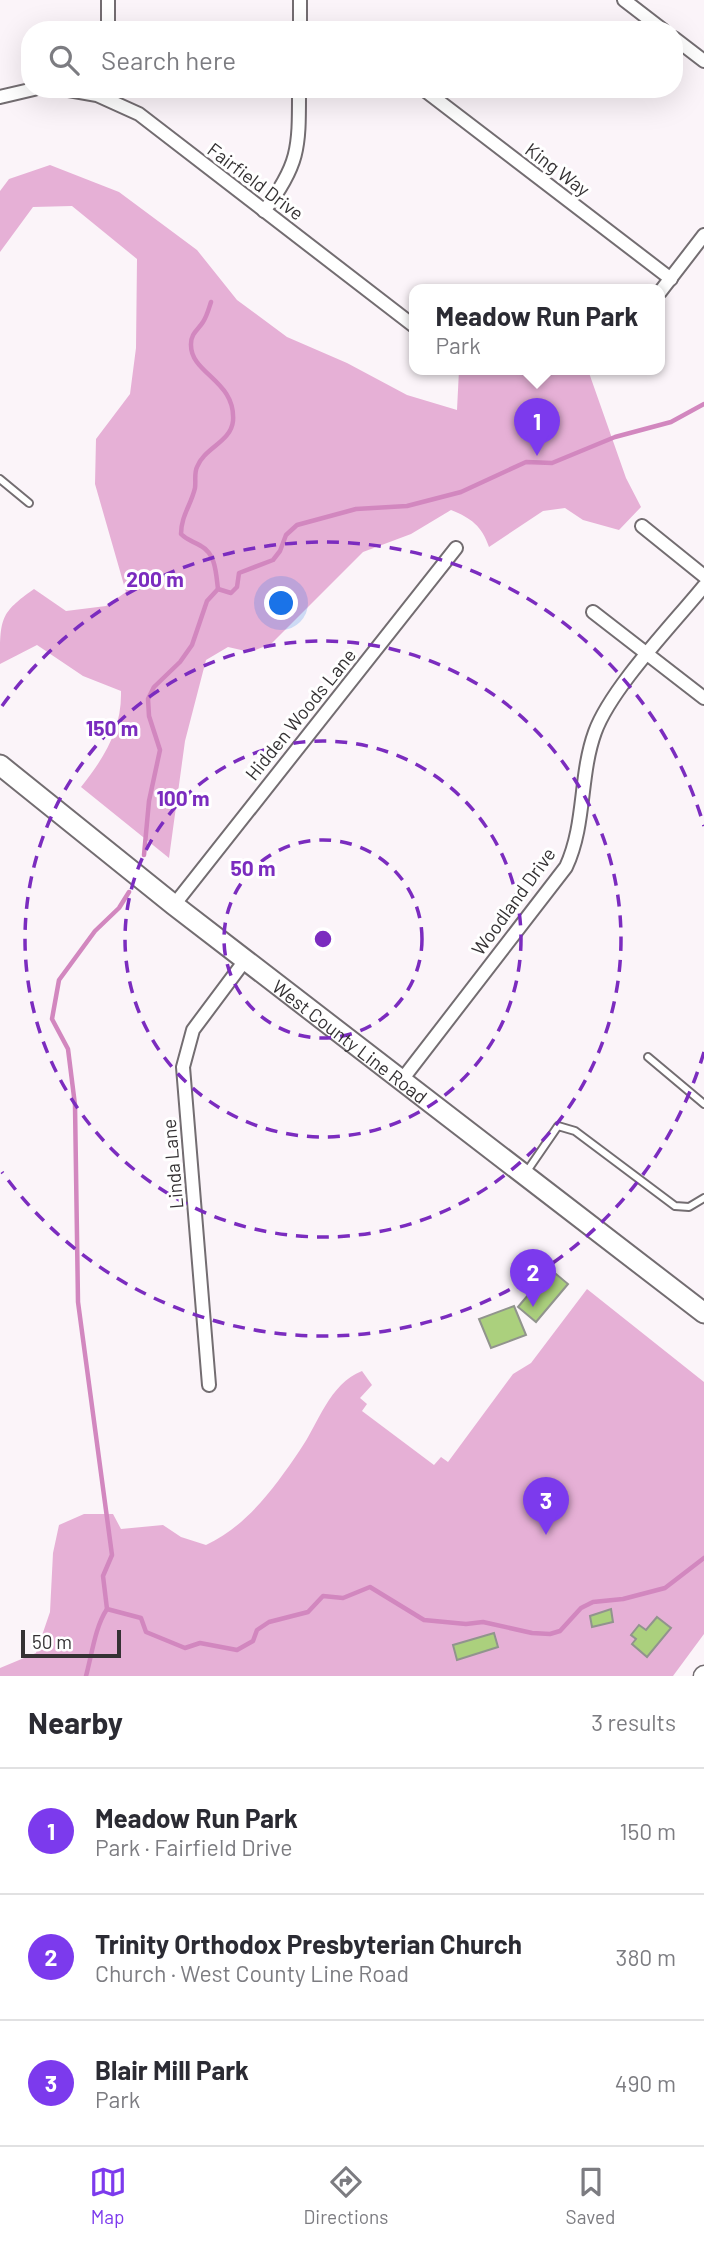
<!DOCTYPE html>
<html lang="en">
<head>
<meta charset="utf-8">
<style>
  body { margin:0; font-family:Barlow,sans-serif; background:#f7f7f7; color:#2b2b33 }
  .scale { position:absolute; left:21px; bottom:18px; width:100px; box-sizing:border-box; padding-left:7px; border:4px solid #353234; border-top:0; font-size:19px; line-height:24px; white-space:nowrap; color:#353234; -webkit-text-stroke:5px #fff; paint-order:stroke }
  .you { position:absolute; left:282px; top:604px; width:24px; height:24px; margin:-18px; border:5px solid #fff; border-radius:50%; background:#1a73e8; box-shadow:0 0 0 10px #1a73e833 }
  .badge { display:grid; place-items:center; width:46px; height:46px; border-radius:50%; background:#7c3aed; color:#fff; font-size:23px; font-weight:700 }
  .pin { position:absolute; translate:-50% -58px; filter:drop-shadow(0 2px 4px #0008) }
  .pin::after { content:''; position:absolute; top:37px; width:24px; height:21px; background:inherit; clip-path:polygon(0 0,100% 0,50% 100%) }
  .popup { position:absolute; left:409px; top:284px; width:256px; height:91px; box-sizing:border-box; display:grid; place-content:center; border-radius:14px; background:#fff; filter:drop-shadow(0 2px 5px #0005); font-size:23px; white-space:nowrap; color:#7c7c81 }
  .popup b { font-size:26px; color:#2b2b33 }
  .popup::after { content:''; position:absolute; left:50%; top:100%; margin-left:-14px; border:14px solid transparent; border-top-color:#fff }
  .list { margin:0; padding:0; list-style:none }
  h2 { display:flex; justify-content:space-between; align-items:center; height:91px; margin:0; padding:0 28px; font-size:30px }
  h2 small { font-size:23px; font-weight:400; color:#7c7c81 }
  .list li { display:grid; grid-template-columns:46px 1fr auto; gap:21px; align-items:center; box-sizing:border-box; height:126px; padding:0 28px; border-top:2px solid #e1e1e2 }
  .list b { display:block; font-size:26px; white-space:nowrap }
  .list p { margin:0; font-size:23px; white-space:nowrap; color:#7c7c81 }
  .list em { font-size:23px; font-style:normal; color:#7c7c81 }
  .icon { flex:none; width:38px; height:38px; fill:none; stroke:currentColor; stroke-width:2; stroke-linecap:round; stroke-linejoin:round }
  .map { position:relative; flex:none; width:704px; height:1676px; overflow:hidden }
  .search { position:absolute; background:#fff; box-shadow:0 7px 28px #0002; left:21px; right:21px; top:21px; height:77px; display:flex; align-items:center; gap:18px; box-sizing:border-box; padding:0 24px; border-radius:28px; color:#7c7c81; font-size:26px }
  .sheet { height:469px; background:#fff }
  nav { display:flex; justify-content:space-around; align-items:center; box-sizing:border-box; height:98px; border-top:2px solid #e1e1e2; background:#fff; font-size:19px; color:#7c7c81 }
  nav a { display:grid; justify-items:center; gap:4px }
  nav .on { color:#7c3aed }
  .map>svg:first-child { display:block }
</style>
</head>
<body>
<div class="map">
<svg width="704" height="1676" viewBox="0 0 704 1676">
  <rect width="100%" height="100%" fill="#fbf4f9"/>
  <g fill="#e6b0d6">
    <path d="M 50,165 L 119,192 L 197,250 L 237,300 L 287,337 L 347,363 L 407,395 L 457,410 L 459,370 L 491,373 L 588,370 L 626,478 L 641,507 L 619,530 L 583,520 L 565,508 L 543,511 L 489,547 C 482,526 471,518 451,510 L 411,534 L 363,552 L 271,644 L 250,652 L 228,647 L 206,660 L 185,741 L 169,858 L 81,787 C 104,758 122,730 121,691 L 83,676 L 37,645 L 0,664 C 0,618 0,613 34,589 L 66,611 L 106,606 L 126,592 L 95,484 L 96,439 L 130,394 L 136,348 L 137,259 L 72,206 L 33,207 L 0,252 L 0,191 L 9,179 Z"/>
    <path d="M 587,1289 L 704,1382 L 704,1634 L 673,1676 L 0,1676 L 0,1668 L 36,1653 L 50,1612 L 53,1553 L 59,1525 L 84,1514 L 113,1514 L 121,1529 L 163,1525 L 181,1537 L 206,1545 C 247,1526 275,1487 300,1450 C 319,1423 329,1384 362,1371 L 372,1385 L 360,1398 L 367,1404 L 362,1411 L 434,1465 L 441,1457 L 448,1462 L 513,1374 L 531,1363 Z"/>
  </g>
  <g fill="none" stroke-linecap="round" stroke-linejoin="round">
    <g stroke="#d287bf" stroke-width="4.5">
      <polyline points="218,589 231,593 237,587 239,573 273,560 280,551 286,535 297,525 356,509 407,506 461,492 526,462 552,463 615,437 671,422 704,404"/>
      <path d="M 144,855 L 149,801 L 160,750 L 149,716 L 148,699 L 154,687 L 180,662 L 192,645 L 207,601 L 218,589 C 216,574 216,554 201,546 C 193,541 188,541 181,534 C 181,516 191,505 195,488 C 196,481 194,473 197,467 C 204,448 231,442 233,421 C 236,380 190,374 191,344 C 191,333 198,330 203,322 C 207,316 209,308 211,302"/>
      <polyline points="107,1609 141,1618 146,1632 185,1648 200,1643 237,1650 253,1641 257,1630 269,1622 308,1612 323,1596 343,1598 370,1587 424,1620 466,1624 483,1622 532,1633 550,1634 560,1631 581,1608 593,1602 623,1599 665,1588 704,1558"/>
      <path d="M 86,1676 C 92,1654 95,1627 107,1609 L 103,1576 L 112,1555 L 78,1302 L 75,1105 L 68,1049 L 52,1019 L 59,980 L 95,931 L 119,908 L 129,892"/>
    </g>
  </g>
  <g fill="#abd07d" stroke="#91948d" stroke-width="2">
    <polygon points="550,1269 568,1284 536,1322 518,1307"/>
    <polygon points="514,1306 526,1335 491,1348 479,1319"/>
    <polygon points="611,1609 613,1622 592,1627 590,1616"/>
    <polygon points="657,1617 671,1628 647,1657 632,1644 636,1639 631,1635 639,1625 646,1630"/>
    <polygon points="494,1633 498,1647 457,1660 453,1645"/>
  </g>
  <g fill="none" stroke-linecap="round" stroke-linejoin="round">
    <defs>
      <g id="lane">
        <polyline points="0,479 29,503"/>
        <polyline points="648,1057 704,1104"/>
        <polyline points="525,1174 558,1126 575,1131 675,1206 689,1207 704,1198"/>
      </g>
      <g id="street">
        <polyline points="624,0 663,30"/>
        <polyline points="108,30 108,0"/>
        <polyline points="300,30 300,0"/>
        <polyline points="674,38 704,61"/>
        <polyline points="63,89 97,95 139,114 414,326"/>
        <polyline points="423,89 671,279"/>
        <polyline points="0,97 34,89"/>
        <path d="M 264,211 C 300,164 299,147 299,89"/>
        <polyline points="660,292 704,235"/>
        <polyline points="642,526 704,576"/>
        <polyline points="593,612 704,698"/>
        <polyline points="174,905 456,548"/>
        <path d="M 401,1081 L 566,867 C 586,824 579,776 595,732 C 611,688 673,624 704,586"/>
        <polyline points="209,1385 183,1067 193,1030 246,959"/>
      </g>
      <polyline id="secondary" points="703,1676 704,1675"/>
      <g id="primary">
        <path id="s1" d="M 0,765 L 174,905 L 704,1313"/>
      </g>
    </defs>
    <use href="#lane" stroke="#736d71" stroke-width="10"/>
    <use href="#street" stroke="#736d71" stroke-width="16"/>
    <use href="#secondary" stroke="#736d71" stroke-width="21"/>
    <use href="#primary" stroke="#736d71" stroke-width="23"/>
    <use href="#lane" stroke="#fff" stroke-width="6"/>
    <use href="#street" stroke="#fff" stroke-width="12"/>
    <use href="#secondary" stroke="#fff" stroke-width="18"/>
    <use href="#primary" stroke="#fff" stroke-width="19"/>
  </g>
  <g fill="none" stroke="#7b2cbf" stroke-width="3.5" stroke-dasharray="12 9">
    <circle cx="323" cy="939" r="99"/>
    <circle cx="323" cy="939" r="198"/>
    <circle cx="323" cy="939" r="298"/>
    <path d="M704 1052A397 397 0 0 1 2 1172M2 706A397 397 0 0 1 704 826"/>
  </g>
  <g text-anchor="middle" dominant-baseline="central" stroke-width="6" stroke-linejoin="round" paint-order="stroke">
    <g font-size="19" fill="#353234" stroke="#fff">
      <text transform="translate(558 169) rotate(37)">King Way</text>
      <text transform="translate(256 181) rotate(37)">Fairfield Drive</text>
      <text transform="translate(300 714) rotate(-51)">Hidden Woods Lane</text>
      <text transform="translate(513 901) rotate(-54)">Woodland Drive</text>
      <text stroke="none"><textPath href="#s1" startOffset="446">West County Line Road</textPath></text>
      <text transform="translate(172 1164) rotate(-95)">Linda Lane</text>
    </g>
  </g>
  <circle cx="323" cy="939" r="10" fill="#7b2cbf" stroke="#fff" stroke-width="3.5"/>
  <g font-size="21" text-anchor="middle" font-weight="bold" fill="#7b2cbf" stroke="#fff" stroke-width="6" stroke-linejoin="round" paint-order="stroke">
    <text x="155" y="587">200 m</text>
    <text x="112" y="736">150 m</text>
    <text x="183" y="806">100 m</text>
    <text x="253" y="876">50 m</text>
  </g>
</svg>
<div class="scale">50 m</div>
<div class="you"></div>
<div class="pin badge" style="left:537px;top:456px">1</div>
<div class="popup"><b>Meadow Run Park</b>Park</div>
<div class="pin badge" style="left:533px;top:1307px">2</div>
<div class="pin badge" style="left:546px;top:1535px">3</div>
<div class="search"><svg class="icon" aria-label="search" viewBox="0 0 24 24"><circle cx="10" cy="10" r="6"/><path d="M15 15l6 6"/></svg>Search here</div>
</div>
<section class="sheet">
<h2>Nearby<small>3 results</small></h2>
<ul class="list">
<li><span class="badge">1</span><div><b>Meadow Run Park</b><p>Park · Fairfield Drive</p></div><em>150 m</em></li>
<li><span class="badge">2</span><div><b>Trinity Orthodox Presbyterian Church</b><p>Church · West County Line Road</p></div><em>380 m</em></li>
<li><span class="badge">3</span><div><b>Blair Mill Park</b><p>Park</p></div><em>490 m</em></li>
</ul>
</section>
<nav>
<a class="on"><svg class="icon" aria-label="map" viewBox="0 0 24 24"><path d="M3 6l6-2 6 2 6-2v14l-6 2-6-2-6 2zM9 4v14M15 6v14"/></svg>Map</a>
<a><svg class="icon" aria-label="directions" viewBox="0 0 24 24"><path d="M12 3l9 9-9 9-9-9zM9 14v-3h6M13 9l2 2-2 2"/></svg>Directions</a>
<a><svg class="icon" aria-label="saved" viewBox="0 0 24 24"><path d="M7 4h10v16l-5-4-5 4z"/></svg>Saved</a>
</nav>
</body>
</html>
